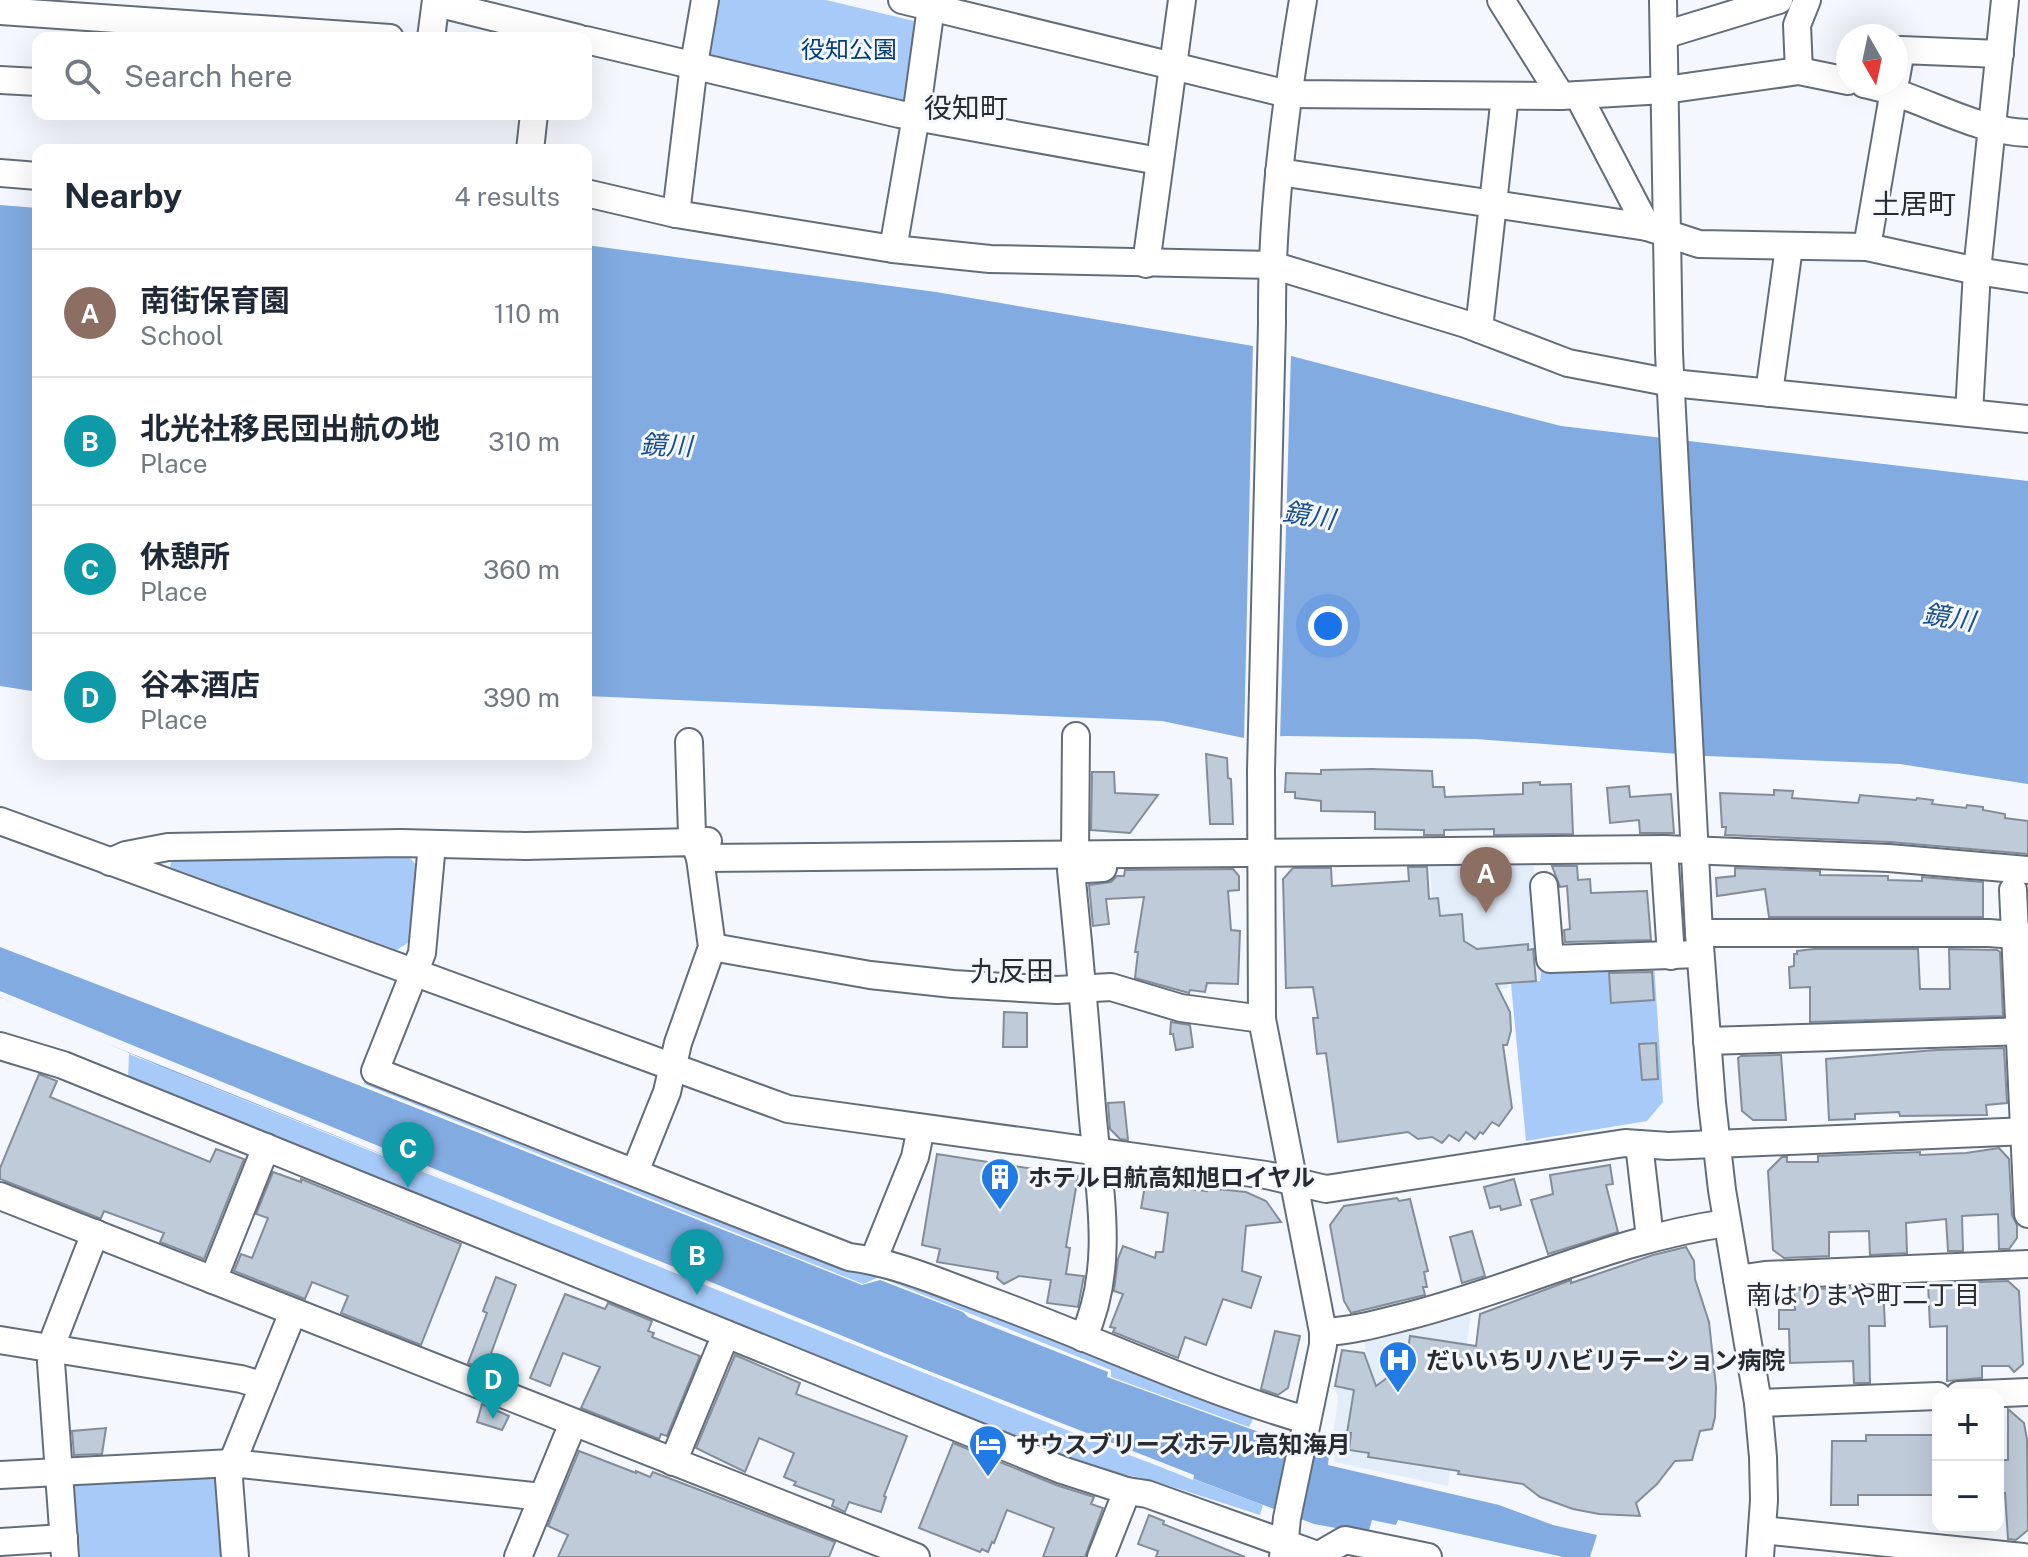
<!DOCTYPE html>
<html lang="en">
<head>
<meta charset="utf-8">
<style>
  body { margin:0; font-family:"Public Sans","Noto Sans JP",sans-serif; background:#f6f6f7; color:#1f2937 }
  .controls { position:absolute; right:24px; bottom:24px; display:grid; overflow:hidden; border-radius:16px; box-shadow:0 8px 32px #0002 }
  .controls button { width:72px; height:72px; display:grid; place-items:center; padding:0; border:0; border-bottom:2px solid #e0e1e3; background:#fff; color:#1f2937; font:40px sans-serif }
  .compass { position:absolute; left:1836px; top:24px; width:72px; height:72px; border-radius:50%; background:#fff; box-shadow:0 8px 32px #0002; rotate:171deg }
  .you { position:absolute; left:1328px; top:626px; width:28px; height:28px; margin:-20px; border:6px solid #fff; border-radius:50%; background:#1a73e8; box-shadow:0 0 0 12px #1a73e833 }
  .badge { display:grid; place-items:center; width:52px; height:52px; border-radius:50%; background:#0f766e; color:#fff; font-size:26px; font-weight:700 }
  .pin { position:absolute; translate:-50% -66px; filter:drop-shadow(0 2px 4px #0008) }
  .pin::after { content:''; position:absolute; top:42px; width:28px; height:24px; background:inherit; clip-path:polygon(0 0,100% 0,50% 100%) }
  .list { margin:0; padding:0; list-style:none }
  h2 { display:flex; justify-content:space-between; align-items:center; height:104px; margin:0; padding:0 32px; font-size:34px }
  h2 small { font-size:26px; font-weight:400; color:#747a83 }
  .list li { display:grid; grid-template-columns:52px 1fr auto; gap:24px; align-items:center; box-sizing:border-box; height:128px; padding:0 32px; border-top:2px solid #e0e1e3 }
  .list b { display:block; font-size:30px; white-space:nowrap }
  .list p { margin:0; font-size:26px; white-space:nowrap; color:#747a83 }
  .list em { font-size:26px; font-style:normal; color:#747a83 }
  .icon { flex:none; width:44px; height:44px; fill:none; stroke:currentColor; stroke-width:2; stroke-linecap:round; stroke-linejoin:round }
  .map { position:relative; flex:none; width:2028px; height:1557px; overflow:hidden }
  .search { position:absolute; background:#fff; box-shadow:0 8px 32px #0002; left:32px; top:32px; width:560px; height:88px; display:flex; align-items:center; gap:20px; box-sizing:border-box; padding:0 28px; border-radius:16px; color:#747a83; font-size:30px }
  .panel { position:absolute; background:#fff; box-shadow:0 8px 32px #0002; left:32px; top:144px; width:560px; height:616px; border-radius:16px }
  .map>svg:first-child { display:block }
</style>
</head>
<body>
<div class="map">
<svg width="2028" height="1557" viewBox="0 0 2028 1557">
  <rect width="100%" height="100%" fill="#f4f8fe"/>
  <g fill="#e3edf9">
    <polygon points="1533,860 1542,964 1540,980 1509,984 1508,988 1441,995 1429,861"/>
    <polygon points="1472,1305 1448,1486 1334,1462 1335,1455 1331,1453 1338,1397 1334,1387 1359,1391 1369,1365 1363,1337"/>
  </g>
  <g fill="#a7caf8">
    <polygon points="712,0 826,0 914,21 920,29 909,101 902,105 710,59 704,52"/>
    <polygon points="403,850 420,869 415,938 397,950 170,867 172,857"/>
    <polygon points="1654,962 1663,1102 1647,1121 1526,1141 1511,984 1540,981 1542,966"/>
    <polygon points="129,1054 1129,1455 1263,1505 1260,1515 1151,1480 1073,1464 128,1078"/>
    <polygon points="366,1076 873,1267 1255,1415 1249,1427 1111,1377 1111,1370 879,1277 863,1284 364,1084"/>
    <polygon points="218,1475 224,1557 74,1557 69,1486 74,1480"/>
  </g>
  <g fill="#82abe1">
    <polygon points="0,205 38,208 38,692 0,686"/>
    <polygon points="586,245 936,292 1253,346 1561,426 2028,481 2028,784 1900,764 1706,756 1476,739 1286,736 1244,738 1162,721 586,696"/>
    <polygon points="0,947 353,1083 862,1285 880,1280 963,1312 968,1317 1108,1372 1107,1377 1273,1437 1274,1440 1329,1456 1328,1465 1499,1505 1553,1525 1597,1535 1590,1557 1563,1557 1398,1520 1396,1525 1372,1520 1368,1534 1314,1524 1149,1462 921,1368 164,1068 0,997"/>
  </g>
  <g fill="#f4f8fe">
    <polygon points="1253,341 1291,352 1280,740 1244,742"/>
    <polygon points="0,991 921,1368 1194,1475 1193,1480 68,1028 0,997"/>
  </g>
  <g fill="#c0cbd9" stroke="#838d9a" stroke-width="2">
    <polygon points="1206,754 1227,758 1228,778 1231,779 1233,824 1210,824"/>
    <polygon points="1372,769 1432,771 1433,787 1444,787 1445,797 1523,794 1523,783 1540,782 1540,785 1571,784 1573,834 1494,835 1494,829 1444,830 1444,835 1424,835 1424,830 1375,829 1375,812 1321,811 1321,801 1295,798 1295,792 1285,792 1286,773 1321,774 1321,770"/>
    <polygon points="1092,772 1114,772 1115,793 1158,795 1130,833 1091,830"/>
    <polygon points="1629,786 1630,797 1671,794 1674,833 1640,833 1639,820 1610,823 1607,788"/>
    <polygon points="1774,790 1793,791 1792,798 1858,803 1860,795 1916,800 1917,798 1933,800 1932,804 1966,808 1967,805 1983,807 1983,810 2005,814 2005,818 2028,821 2028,854 1890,842 1725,835 1726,827 1722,827 1720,793 1774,795"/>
    <polygon points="1552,866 1577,866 1578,880 1590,879 1591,893 1647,891 1651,940 1565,942 1564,930 1570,929 1567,886 1560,887"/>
    <polygon points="1408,867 1427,867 1429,899 1438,898 1440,916 1462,914 1464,941 1477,949 1528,944 1528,950 1533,949 1536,981 1496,984 1510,1012 1511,1031 1507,1045 1503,1045 1512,1108 1499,1126 1492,1122 1483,1134 1480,1132 1475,1139 1466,1132 1459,1141 1449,1135 1442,1143 1432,1137 1418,1139 1408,1132 1338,1142 1326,1053 1317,1054 1313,1018 1318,1018 1313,987 1286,988 1283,879 1293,868 1331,868 1332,886 1409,881"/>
    <polygon points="1735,868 1820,871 1820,875 1888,876 1888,880 1922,881 1922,877 1983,882 1983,917 1769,917 1765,889 1717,896 1716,878 1735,876"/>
    <polygon points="1233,869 1239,876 1239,890 1228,891 1231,930 1240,931 1238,984 1207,983 1205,992 1190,990 1189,993 1135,978 1138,952 1135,952 1144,897 1106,899 1109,924 1093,926 1089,885 1111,882 1117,876 1124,876 1125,870"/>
    <polygon points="1814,949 1918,949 1920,989 1950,989 1949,949 1997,950 2000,952 2003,1016 1810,1022 1810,987 1790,988 1789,967 1794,966 1794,954 1797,954 1797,951"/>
    <polygon points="1652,972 1654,1000 1611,1003 1609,973"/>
    <polygon points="1004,1012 1027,1013 1027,1047 1003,1047"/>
    <polygon points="1171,1022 1190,1025 1193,1047 1176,1050 1173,1034 1170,1034"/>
    <polygon points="1656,1043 1658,1079 1642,1080 1639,1044"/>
    <polygon points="2004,1048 2007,1103 1986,1105 1987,1115 1900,1116 1899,1112 1855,1114 1855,1119 1829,1120 1826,1059 1936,1050"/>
    <polygon points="1781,1055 1786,1120 1753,1120 1742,1111 1738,1058 1741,1056"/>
    <polygon points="39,1074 57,1081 50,1097 210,1162 216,1149 244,1159 204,1259 160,1242 164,1233 104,1211 101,1218 99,1218 0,1179 0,1168"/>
    <polygon points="1124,1102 1128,1140 1120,1139 1110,1129 1108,1103"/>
    <polygon points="1999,1148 2009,1159 2012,1215 2017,1225 2017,1238 2009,1249 1999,1249 1998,1214 1962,1216 1963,1251 1948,1251 1946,1219 1906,1223 1907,1253 1870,1255 1869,1231 1829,1232 1829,1256 1784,1258 1773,1250 1768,1171 1782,1157 1787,1157 1787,1162 1818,1162 1818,1156 1920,1152 1920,1155 1966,1153"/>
    <polygon points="937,1154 1078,1176 1066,1247 1070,1248 1066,1274 1084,1276 1078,1307 1047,1303 1051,1280 1019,1276 1004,1284 997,1278 998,1272 937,1262 940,1249 922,1245"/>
    <polygon points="1610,1165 1613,1184 1606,1185 1618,1232 1548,1254 1531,1200 1553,1194 1550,1175"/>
    <polygon points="273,1172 301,1182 301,1179 461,1244 421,1345 341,1313 348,1296 312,1282 305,1299 234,1271 241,1254 252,1258 268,1218 256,1214"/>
    <polygon points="1514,1179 1521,1205 1501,1210 1500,1206 1490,1208 1484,1187"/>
    <polygon points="1146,1180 1161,1182 1161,1185 1207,1191 1207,1188 1246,1192 1266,1201 1281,1222 1246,1226 1242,1271 1261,1277 1251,1308 1223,1299 1206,1345 1185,1337 1178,1358 1113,1332 1115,1328 1110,1327 1123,1294 1114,1291 1118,1259 1123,1246 1155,1258 1156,1252 1163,1252 1168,1213 1141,1208"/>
    <polygon points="1397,1198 1399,1201 1410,1199 1428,1271 1424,1272 1427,1287 1423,1287 1425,1295 1351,1313 1344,1301 1330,1225 1344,1206"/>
    <polygon points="1472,1231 1485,1276 1462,1283 1450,1237"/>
    <polygon points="1686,1247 1694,1261 1695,1279 1709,1322 1716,1387 1715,1417 1712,1429 1700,1431 1692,1460 1675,1461 1657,1484 1636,1503 1640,1516 1599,1514 1573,1509 1540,1497 1523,1484 1458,1474 1459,1471 1368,1457 1369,1453 1349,1450 1351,1433 1347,1433 1354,1390 1335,1386 1342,1350 1364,1353 1376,1386 1406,1364 1410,1336 1476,1346 1480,1314 1571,1280 1571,1283 1653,1255"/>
    <polygon points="496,1277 516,1285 485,1370 468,1363 487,1313 483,1311"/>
    <polygon points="2008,1281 2019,1291 2023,1364 2014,1372 2009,1366 1982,1366 1982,1378 1947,1381 1947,1326 1930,1327 1928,1284"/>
    <polygon points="1883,1286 1885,1326 1869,1326 1870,1383 1854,1383 1853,1361 1790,1363 1789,1329 1779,1329 1779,1310 1795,1310 1794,1290"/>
    <polygon points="565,1294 605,1309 608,1303 652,1321 648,1331 654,1333 652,1337 700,1356 667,1436 661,1434 659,1439 581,1408 600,1367 563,1353 550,1386 530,1378"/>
    <polygon points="1275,1331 1300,1336 1288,1388 1278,1395 1261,1389"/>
    <polygon points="735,1355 800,1383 796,1394 907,1436 884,1496 886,1497 881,1512 849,1502 845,1512 832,1506 834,1500 794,1485 796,1482 784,1477 794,1453 759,1438 745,1472 696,1448"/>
    <polygon points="482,1404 509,1416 502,1430 477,1422"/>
    <polygon points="2008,1409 2024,1423 2027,1439 2028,1530 2016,1540 2008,1539 2005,1493 1998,1494 1998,1460 2008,1460"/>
    <polygon points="106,1428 102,1454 74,1455 72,1431"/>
    <polygon points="1866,1435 1938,1435 1938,1495 1858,1495 1858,1505 1831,1505 1832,1441 1866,1441"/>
    <polygon points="953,1443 1056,1485 1094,1497 1091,1504 1103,1508 1085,1557 1043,1557 1054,1528 1007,1510 994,1543 992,1542 988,1552 982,1549 980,1552 919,1528"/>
    <polygon points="579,1451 636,1473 636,1471 650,1477 653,1472 835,1542 829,1557 558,1557 568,1535 548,1526"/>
    <polygon points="1149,1515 1164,1521 1163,1524 1245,1557 1156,1557 1158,1551 1138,1544"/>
  </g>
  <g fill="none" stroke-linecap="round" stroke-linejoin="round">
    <defs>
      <g id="minor">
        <polyline points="902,0 1288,94 1561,96 1665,90 1799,71 1848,81"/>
        <polyline points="1501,0 1561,96"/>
        <polyline points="1663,0 1669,353 1699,933 1712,1103 1722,1190 1758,1403 1763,1457 1764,1500 1760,1557"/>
        <polyline points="436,3 578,38"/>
        <polyline points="0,11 390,38"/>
        <polyline points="1664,35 1779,0"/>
        <polyline points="431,38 436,0"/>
        <polyline points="586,40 899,114 1159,161"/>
        <polyline points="1799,71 1797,25 1807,0"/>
        <polyline points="1896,78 1901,50 2000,54"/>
        <polyline points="0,80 38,82"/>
        <path d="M 1864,84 C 1920,95 1970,131 2028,133"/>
        <polyline points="1578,95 1647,227"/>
        <polyline points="530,150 534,114"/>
        <polyline points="1279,172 1647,227 1699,244 1867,247 1977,271 2028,279"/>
        <polyline points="0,173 38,176"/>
        <polyline points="586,193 676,214 893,249 990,259 1272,265 1466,324 1568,363 1672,383 2028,419"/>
        <polyline points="676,214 694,64 705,0"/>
        <polyline points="1867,247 1895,84"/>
        <polyline points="893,249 916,116 931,7"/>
        <polyline points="1146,264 1182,0"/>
        <polyline points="1479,329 1505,96"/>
        <polyline points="1769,393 1789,247"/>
        <polyline points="1969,413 1977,271 2005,0"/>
        <polyline points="689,742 692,834 694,842 708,841"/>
        <polyline points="0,821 788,1109 1266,1175 1326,1189 1625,1143 1668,1146 2028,1131"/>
        <path d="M 432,844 L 422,953 L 375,1071 L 849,1257 C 896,1263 938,1282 982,1298 C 1090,1337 1195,1388 1306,1420"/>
        <polyline points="1664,849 1671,956"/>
        <polyline points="1075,854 1076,736"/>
        <polyline points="110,862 126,855 168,847 401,843 525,846 694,842 700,858 1664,849 1889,858 2028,870"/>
        <polyline points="1544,886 1550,959 1700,954"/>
        <polyline points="2013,890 2028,1214"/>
        <polyline points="1699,933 1989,933 2028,936"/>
        <polyline points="712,947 870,975 953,984 1057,990 1111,987 1181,1008 1262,1019"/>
        <polyline points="1707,1041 2028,1031"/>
        <polyline points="0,1046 63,1065 1062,1470 1127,1491 1147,1494 1323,1557"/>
        <polyline points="1639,1144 1650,1238"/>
        <polyline points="635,1172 667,1092 678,1043 712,947 700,858"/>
        <polyline points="0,1196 916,1557"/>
        <polyline points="873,1261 915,1157 921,1128"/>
        <polyline points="1737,1279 1765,1275 2028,1264"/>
        <polyline points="213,1280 266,1147"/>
        <path d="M 1323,1332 C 1352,1331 1380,1323 1408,1316 C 1515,1289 1617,1238 1727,1223"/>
        <path d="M 1083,1338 C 1117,1266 1098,1184 1092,1108 C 1086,1029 1079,949 1071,870 L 1103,868"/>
        <polyline points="0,1340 241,1379 261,1385"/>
        <polyline points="1959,1395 2028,1392"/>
        <polyline points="1758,1403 1938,1396"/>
        <polyline points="673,1462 726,1334"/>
        <polyline points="0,1475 232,1463 542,1497"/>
        <polyline points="1762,1530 2023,1557"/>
        <polyline points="0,1542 64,1538"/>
        <polyline points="1326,1551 1345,1540 1428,1557"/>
        <polyline points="65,1557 51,1362 55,1336 95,1233"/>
        <polyline points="235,1557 229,1479 232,1463 293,1312"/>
        <polyline points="518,1557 573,1423"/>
        <polyline points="1101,1557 1127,1491"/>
        <path d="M 1283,1557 L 1287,1518 L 1323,1345 L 1323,1332 L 1262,1019 L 1261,770 L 1272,323 C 1271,215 1285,107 1303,0"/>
      </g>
    </defs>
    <use href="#minor" stroke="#636d7a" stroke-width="30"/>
    <use href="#minor" stroke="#fff" stroke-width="26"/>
  </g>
  <defs>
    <symbol id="building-pin" viewBox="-11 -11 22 30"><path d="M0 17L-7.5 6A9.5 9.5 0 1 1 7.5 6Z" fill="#227be5" stroke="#f4f8fe"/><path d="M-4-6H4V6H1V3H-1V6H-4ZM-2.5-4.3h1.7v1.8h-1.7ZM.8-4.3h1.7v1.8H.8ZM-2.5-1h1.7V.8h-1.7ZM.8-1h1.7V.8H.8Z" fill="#fff"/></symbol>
    <symbol id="hospital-pin" viewBox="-11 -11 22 30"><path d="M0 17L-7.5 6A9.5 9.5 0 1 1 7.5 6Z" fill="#227be5" stroke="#f4f8fe"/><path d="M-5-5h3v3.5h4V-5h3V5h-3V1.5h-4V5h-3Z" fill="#fff"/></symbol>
    <symbol id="hotel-pin" viewBox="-11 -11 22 30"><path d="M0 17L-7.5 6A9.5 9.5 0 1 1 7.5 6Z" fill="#227be5" stroke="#f4f8fe"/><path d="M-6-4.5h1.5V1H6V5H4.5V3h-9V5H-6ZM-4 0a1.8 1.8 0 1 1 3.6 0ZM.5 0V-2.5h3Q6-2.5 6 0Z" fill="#fff"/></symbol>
  </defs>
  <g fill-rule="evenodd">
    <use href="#building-pin" x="978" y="1155" width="44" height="60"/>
    <use href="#hospital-pin" x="1376" y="1338" width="44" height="60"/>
    <use href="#hotel-pin" x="966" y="1422" width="44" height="60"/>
  </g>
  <g text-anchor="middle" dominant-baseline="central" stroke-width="6" stroke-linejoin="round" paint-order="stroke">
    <g font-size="24" fill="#023b7a" stroke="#f4f8fe">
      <text x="849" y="49">役知公園</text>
    </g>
    <g font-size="24" font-weight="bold" fill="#282c32" stroke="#f4f8fe" text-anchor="start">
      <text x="1028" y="1177">ホテル日航高知旭ロイヤル</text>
      <text x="1426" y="1360">だいいちリハビリテーション病院</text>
      <text x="1016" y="1444">サウスブリーズホテル高知海月</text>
    </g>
    <g font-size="26" font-style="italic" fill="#174c8d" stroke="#f4f8fe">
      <text transform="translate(666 445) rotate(2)">鏡川</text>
      <text transform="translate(1309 515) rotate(9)">鏡川</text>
      <text transform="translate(1949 617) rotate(9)">鏡川</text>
    </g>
    <g font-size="26" fill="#282c32" stroke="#f4f8fe">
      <text x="1863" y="1294">南はりまや町二丁目</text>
    </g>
    <g font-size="28" fill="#282c32" stroke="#f4f8fe">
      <text x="966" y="107">役知町</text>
      <text x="1914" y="203">土居町</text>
      <text x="1012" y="970">九反田</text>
    </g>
  </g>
</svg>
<div class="controls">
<button>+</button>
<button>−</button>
</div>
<svg class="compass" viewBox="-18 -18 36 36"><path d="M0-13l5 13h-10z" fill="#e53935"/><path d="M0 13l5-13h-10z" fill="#747a83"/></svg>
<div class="you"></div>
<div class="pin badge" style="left:1486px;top:913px;background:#8d6e63">A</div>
<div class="pin badge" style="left:697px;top:1295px;background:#0f9aa8">B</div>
<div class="pin badge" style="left:408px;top:1188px;background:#0f9aa8">C</div>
<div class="pin badge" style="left:493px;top:1419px;background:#0f9aa8">D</div>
<div class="search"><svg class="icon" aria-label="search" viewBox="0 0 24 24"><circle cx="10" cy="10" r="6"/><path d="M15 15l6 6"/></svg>Search here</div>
<section class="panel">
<h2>Nearby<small>4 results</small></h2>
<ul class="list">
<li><span class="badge" style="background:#8d6e63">A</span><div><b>南街保育園</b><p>School</p></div><em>110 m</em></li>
<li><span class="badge" style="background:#0f9aa8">B</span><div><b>北光社移民団出航の地</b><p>Place</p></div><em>310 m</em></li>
<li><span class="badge" style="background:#0f9aa8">C</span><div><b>休憩所</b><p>Place</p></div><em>360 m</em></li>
<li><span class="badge" style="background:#0f9aa8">D</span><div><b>谷本酒店</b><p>Place</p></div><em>390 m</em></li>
</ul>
</section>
</div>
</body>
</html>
